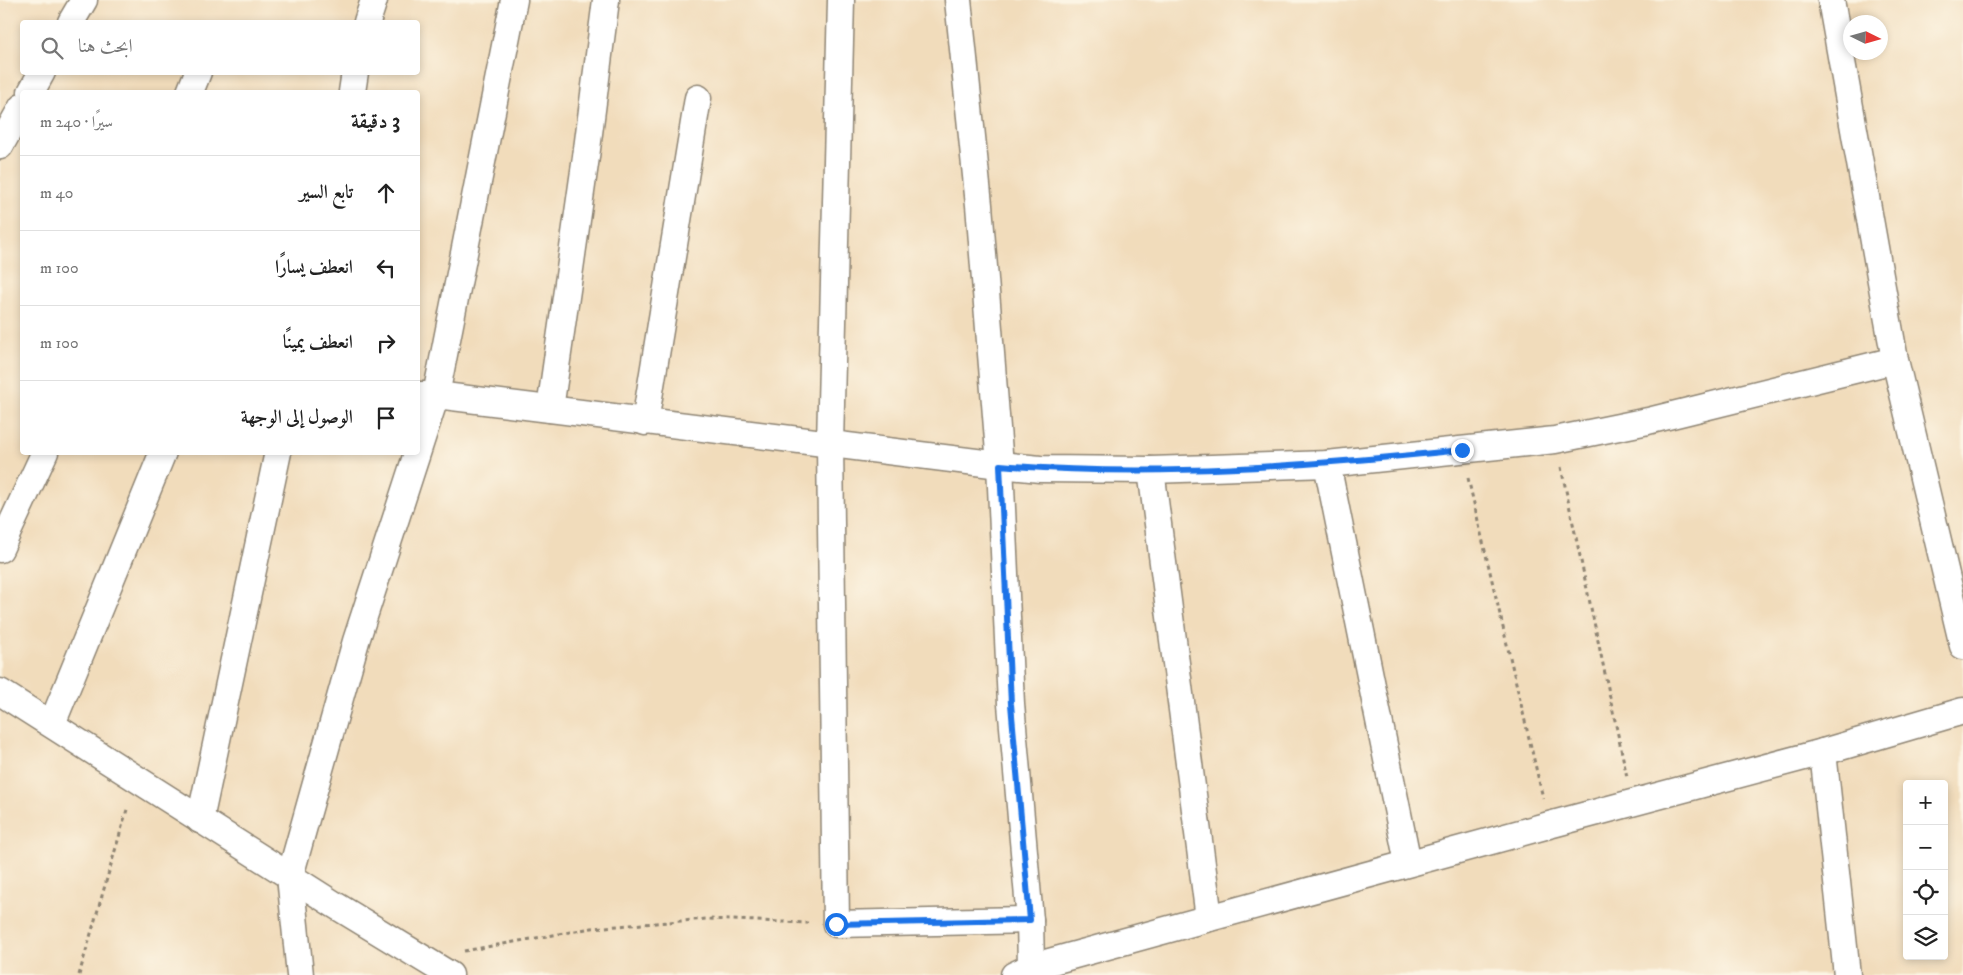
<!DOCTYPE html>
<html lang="ar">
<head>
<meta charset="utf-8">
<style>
  body { margin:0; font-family:"IM FELL DW Pica",Amiri,serif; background:#f6f6f6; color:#222; direction:rtl }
  .controls { position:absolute; right:15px; bottom:15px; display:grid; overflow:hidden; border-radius:5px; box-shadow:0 2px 8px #0003 }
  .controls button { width:45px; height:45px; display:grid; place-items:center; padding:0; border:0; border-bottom:1px solid #e0e0e0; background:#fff; color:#222; font:25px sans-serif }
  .compass { position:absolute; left:1843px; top:15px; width:45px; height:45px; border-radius:50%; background:#fff; box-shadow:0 2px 8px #0003; rotate:95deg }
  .stop { position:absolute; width:15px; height:15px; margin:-11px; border:4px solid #1a73e8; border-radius:50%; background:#fff }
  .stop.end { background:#1a73e8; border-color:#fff; box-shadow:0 1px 5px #0008 }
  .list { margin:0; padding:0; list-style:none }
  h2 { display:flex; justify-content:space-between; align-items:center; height:65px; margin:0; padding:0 20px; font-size:21px }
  h2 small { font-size:16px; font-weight:400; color:#767676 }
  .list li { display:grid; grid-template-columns:32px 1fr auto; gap:15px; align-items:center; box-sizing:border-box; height:75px; padding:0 20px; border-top:1px solid #e0e0e0 }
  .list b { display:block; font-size:19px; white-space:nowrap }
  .list em { font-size:16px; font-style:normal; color:#767676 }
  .icon { flex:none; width:28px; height:28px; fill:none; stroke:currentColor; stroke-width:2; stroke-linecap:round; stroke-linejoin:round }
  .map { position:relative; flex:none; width:1963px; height:975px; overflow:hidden; direction:ltr }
  .search { position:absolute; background:#fff; box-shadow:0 2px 8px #0003; left:20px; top:20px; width:400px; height:55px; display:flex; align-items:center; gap:12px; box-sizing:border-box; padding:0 18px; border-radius:5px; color:#767676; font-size:19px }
  .panel { position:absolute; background:#fff; box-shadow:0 2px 8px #0003; left:20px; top:90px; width:400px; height:365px; border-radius:5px; direction:rtl }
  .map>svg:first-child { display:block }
</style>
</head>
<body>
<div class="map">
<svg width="1963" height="975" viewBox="0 0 1963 975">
  <rect width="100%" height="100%" fill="#fcf5e5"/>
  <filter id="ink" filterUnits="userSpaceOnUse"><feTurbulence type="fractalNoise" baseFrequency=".02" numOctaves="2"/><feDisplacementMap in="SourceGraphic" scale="10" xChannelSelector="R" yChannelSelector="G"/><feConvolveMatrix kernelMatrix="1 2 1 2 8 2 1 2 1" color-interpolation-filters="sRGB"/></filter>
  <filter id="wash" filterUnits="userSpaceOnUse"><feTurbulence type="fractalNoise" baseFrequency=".0096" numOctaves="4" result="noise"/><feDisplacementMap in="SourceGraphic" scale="20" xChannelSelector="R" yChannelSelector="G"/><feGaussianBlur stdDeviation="1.12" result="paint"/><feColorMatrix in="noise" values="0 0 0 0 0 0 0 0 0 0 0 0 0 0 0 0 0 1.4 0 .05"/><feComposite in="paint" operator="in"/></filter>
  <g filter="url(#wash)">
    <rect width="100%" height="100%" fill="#f1dcbb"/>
  </g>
  <g filter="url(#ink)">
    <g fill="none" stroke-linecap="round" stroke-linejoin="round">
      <defs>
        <g id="minor">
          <polyline points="841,0 830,444 836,924 1030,920"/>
          <polyline points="958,0 979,205 1000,465 1011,704 1030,920 1031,967"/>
          <polyline points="1831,0 1895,360 1963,646"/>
          <polyline points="71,22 84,0"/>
          <polyline points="367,22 374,0"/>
          <polyline points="31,92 42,72"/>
          <polyline points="190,92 198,72"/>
          <polyline points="352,92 355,72"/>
          <polyline points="0,146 22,107"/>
          <polyline points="418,395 436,395 1000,465 1040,469 1151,470 1327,464 1555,440 1648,421 1895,360"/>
          <polyline points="550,409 586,157 606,0"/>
          <polyline points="645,422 698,98"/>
          <polyline points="1327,464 1408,863"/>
          <polyline points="1151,470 1209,918"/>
          <polyline points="0,549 45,452"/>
          <polyline points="0,692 335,905 450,975"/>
          <polyline points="52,724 163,452"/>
          <polyline points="1823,752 1847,975"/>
          <polyline points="200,820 278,452"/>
          <polyline points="300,975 290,876 356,641 436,395 514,0"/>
          <polyline points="1014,975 1031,967 1549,825 1823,752 1963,711"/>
        </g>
      </defs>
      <use href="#minor" stroke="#8e8473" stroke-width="29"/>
      <g stroke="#8e8473" stroke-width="3" stroke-dasharray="4 4" stroke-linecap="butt">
        <polyline points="1561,467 1627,777"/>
        <polyline points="1468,478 1543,798"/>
        <polyline points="464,951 592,928 707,919 808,923"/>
        <polyline points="79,975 128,806"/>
      </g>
      <use href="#minor" stroke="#fff" stroke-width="26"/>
    </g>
  </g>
  <g fill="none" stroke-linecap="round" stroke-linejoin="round" filter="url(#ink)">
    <path stroke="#1a73e8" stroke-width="6" d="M 836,924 L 1030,920 L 1011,704 L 1000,465 C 1153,478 1309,466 1462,450"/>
  </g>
</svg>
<div class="controls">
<button>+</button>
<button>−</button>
<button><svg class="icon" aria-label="locate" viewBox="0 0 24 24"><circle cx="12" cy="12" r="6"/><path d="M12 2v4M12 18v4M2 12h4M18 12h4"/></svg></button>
<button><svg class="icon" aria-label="layers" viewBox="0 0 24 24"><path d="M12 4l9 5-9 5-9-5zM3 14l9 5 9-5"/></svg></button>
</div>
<svg class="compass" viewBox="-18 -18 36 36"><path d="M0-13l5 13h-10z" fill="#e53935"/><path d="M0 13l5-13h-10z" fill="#767676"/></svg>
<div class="stop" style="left:836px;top:924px"></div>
<div class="stop end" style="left:1462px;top:450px"></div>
<div class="search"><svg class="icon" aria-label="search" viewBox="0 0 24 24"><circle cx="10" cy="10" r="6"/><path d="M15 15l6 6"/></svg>ابحث هنا</div>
<section class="panel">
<h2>3 دقيقة<small>سيرًا · 240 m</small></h2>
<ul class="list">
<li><svg class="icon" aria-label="ahead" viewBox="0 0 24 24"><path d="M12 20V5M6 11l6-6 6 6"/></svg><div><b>تابع السير</b></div><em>40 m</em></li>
<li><svg class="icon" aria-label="left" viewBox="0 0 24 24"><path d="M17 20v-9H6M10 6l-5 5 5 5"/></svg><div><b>انعطف يسارًا</b></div><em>100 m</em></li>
<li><svg class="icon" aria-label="right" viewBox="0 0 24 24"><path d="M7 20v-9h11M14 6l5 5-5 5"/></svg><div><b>انعطف يمينًا</b></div><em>100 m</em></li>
<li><svg class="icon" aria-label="arrive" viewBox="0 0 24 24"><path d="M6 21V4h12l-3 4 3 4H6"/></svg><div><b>الوصول إلى الوجهة</b></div></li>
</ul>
</section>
</div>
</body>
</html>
